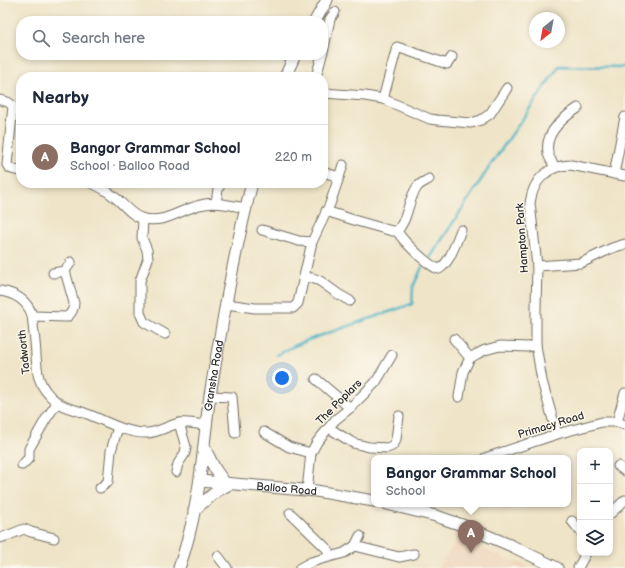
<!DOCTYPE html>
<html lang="en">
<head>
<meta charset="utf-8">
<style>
  body { margin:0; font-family:"Balsamiq Sans",sans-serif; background:#f6f6f7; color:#1f2937 }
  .controls { position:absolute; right:12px; bottom:12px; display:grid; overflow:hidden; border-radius:8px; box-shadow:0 2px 6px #0003 }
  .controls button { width:36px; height:36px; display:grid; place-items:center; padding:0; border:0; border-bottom:1px solid #e0e1e3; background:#fff; color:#1f2937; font:20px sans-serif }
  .compass { position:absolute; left:529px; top:12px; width:36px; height:36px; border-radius:50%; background:#fff; box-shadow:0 2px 6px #0003; rotate:211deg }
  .you { position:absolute; left:282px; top:378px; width:14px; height:14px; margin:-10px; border:3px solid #fff; border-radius:50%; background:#1a73e8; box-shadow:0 0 0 6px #1a73e833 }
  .badge { display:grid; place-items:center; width:26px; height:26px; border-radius:50%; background:#c8321e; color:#fff; font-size:13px; font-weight:700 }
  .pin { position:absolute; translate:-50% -33px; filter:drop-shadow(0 1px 2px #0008) }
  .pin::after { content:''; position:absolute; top:21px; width:14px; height:12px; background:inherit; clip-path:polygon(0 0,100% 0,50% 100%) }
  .popup { position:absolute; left:371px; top:455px; width:200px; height:52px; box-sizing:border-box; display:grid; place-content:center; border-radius:8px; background:#fff; filter:drop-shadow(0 1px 3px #0005); font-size:13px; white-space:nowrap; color:#747a83 }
  .popup b { font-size:15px; color:#1f2937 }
  .popup::after { content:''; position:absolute; left:50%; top:100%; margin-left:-8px; border:8px solid transparent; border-top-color:#fff }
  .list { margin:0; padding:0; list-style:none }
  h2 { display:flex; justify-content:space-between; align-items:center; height:52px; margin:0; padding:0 16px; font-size:17px }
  h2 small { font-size:13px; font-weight:400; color:#747a83 }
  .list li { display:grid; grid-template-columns:26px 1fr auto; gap:12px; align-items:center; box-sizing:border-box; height:64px; padding:0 16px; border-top:1px solid #e0e1e3 }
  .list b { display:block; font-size:15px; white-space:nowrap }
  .list p { margin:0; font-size:13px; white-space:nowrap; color:#747a83 }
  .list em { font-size:13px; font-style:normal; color:#747a83 }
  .icon { flex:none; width:22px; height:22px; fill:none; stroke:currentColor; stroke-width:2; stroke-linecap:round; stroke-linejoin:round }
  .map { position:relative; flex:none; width:625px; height:568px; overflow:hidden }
  .search { position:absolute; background:#fff; box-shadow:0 2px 6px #0003; left:16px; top:16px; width:312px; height:44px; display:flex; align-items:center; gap:10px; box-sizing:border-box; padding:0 14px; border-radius:16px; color:#747a83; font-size:15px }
  .panel { position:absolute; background:#fff; box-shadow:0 2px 6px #0003; left:16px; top:72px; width:312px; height:116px; border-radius:16px }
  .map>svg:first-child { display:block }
</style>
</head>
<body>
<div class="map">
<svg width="625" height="568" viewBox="0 0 625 568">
  <rect width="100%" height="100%" fill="#fbf7ec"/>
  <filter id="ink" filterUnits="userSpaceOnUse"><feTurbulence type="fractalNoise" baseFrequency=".025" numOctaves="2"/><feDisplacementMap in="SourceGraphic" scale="8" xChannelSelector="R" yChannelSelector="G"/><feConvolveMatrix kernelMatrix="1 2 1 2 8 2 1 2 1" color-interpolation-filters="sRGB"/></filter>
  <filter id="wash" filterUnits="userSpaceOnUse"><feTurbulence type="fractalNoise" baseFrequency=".012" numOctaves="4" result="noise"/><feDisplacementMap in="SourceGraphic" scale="16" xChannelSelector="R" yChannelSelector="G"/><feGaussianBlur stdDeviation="0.9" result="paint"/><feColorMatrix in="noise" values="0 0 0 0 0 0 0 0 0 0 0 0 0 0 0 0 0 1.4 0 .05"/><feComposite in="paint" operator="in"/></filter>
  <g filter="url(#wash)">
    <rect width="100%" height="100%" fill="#efe4c7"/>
    <polygon fill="#efd6bc" points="457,540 529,567 530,568 439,568"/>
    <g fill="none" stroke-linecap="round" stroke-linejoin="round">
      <g stroke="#48b4c5" stroke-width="2.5">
        <polyline points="430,258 490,166 559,66 625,67"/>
        <polyline points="277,355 292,347 308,340 412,304 413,287 422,267"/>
      </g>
    </g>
  </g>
  <g filter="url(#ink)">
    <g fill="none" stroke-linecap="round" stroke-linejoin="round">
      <defs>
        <g id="minor">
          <polyline points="323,52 330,19 335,12"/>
          <polyline points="316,77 322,55"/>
          <polyline points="323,93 365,96 383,99 430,119 437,120 471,123 481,120 490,114 507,88"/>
          <polyline points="383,99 397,47 447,64 452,57"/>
          <path d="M 0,100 L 8,102 L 13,106 L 7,165 C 10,170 15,170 21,171"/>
          <path d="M 555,167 C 552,162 549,158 548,153 C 544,133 564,117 578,108"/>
          <polyline points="323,172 339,177"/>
          <polyline points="614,174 625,117"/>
          <path d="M 91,183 C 101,187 110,193 117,199 C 125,206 133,217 144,219 C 166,223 180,210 200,205 C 215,201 230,205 245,208"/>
          <polyline points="216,203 218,189 221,183"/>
          <path d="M 326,211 L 357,221 L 392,231 L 397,231 C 409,219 407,199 418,186 C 421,183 426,181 429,179"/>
          <polyline points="143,219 142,238 147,250 148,259 140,281 140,313 144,322 165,334"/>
          <polyline points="262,230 299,241 312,242"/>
          <path d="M 397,231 C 403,241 428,266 439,269 C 450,263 456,242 461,230"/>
          <polyline points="537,266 581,263 612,248 625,244"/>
          <polyline points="53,273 65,271 71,262"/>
          <polyline points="304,277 312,278 320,281 338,294 350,301"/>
          <path d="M 0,291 C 14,293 27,300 32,315 C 33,321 33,327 34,333 C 35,341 36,349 36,357 C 37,364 37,372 39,378 C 42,388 49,396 57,402 C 64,408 73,409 82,412 C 103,419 125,434 148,433 C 160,432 169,425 180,423 C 189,422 198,424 207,426"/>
          <polyline points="226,304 255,308 293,308 298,303 312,242 330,204 343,165"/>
          <path d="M 32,316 L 67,317 C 72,313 74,309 74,303 L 65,271"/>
          <polyline points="454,339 470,358"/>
          <polyline points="316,379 350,408"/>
          <polyline points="210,396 232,397 235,433"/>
          <polyline points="459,397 463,372 470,358 477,354 485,350 500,346 528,347 536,345"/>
          <polyline points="617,422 625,393"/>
          <polyline points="329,428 353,443 369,447 387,448 392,446 395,442 396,439 399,416"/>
          <polyline points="264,432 289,447 311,453"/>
          <path d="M 557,434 L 542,381 L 536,345 L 536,307 L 537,266 L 530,203 C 533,180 548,165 571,165 L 625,176"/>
          <polyline points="485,458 557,434 602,422 617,422 625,425"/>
          <polyline points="22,465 29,458 29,449 46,419 57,403"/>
          <polyline points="618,466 625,471"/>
          <polyline points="176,472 178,464 185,453 186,447 179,423"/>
          <polyline points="100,488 108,482 111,451 118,427"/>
          <polyline points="307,490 311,453 317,442 335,420 350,408 376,382 392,355"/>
          <polyline points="290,513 323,545 328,550 329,556"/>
          <polyline points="610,514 625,500"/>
          <polyline points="572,521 580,531"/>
          <polyline points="0,538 9,535 24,529 31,532 54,538"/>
          <polyline points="355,546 360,536"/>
          <polyline points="218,556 227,568"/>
          <polyline points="300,568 311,562 344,553 355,546 399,557 414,554"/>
          <polyline points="578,568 586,553"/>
        </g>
        <g id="tertiary">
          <polyline points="315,21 327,0"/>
          <polyline points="285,77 295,55"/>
          <polyline points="204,447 215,469 225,483"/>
          <path id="s1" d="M 200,481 L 316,491 L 374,501"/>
          <polyline points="387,504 436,516 462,525 512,546 557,568"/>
          <polyline points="194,510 217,491 230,484"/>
          <path id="s2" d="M 179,568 C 187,545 193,521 197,497 C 203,463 205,429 210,395 C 222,324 234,253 252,183"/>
        </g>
      </defs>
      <use href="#minor" stroke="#706c62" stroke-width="11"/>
      <use href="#tertiary" stroke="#706c62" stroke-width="13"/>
      <use href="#minor" stroke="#fff" stroke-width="9"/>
      <use href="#tertiary" stroke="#fff" stroke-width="11"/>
    </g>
  </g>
  <g text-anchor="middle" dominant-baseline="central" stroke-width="3" stroke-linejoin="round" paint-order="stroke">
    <g font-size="11" fill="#2b2b2b" stroke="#fbf7ec">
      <text transform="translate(522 238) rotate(-94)">Hampton Park</text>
      <text transform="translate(24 352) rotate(-96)">Tadworth</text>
      <text stroke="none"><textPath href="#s2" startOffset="196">Gransha Road</textPath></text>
      <text transform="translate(339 402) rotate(-45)">The Poplars</text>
      <text transform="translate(551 425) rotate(-17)">Primacy Road</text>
      <text stroke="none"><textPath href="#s1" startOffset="87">Balloo Road</textPath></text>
    </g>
  </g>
</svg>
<div class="controls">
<button>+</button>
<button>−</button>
<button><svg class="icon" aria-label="layers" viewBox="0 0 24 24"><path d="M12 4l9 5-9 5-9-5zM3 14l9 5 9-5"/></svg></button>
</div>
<svg class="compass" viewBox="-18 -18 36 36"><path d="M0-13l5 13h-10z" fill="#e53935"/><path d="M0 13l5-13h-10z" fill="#747a83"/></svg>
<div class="you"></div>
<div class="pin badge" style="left:471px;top:553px;background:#8d6e63">A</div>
<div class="popup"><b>Bangor Grammar School</b>School</div>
<div class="search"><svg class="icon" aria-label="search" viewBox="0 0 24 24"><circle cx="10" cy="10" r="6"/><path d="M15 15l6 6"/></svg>Search here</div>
<section class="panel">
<h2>Nearby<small></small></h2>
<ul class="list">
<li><span class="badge" style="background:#8d6e63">A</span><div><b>Bangor Grammar School</b><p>School · Balloo Road</p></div><em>220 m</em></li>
</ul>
</section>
</div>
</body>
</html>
